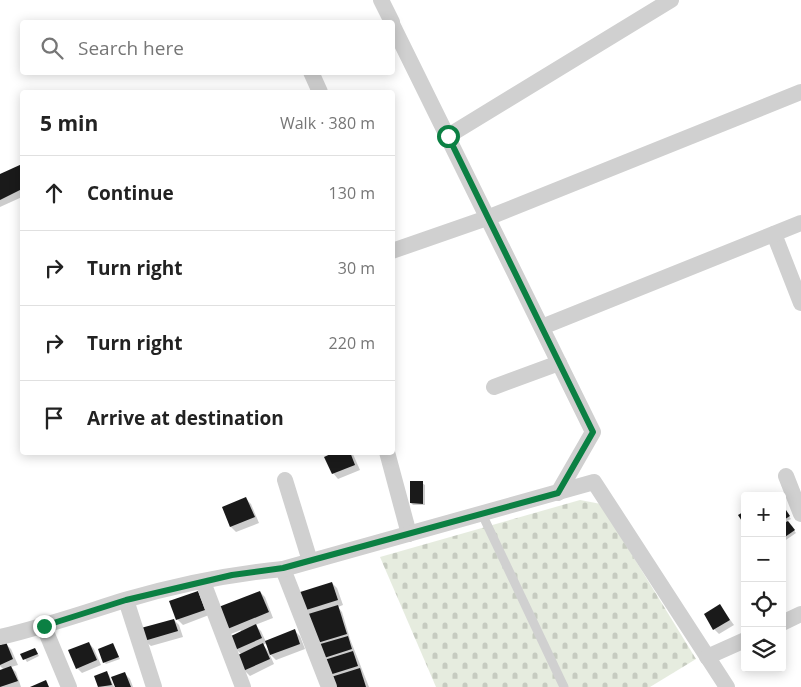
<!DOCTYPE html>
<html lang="en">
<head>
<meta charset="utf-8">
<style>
  body { margin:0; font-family:"Open Sans",sans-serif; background:#f2f2f2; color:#222 }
  .controls { position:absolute; right:15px; bottom:15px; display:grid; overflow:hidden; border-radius:5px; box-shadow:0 2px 12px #0003 }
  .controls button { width:45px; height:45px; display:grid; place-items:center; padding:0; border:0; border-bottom:1px solid #e0e0e0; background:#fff; color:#222; font:25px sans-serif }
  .stop { position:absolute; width:15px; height:15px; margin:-11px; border:4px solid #0b8043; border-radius:50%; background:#fff }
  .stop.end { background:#0b8043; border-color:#fff; box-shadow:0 1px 5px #0008 }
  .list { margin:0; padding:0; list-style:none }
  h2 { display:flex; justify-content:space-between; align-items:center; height:65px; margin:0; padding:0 20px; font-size:21px }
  h2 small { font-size:16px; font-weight:400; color:#767676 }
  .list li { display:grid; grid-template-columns:32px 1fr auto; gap:15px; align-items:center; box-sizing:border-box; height:75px; padding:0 20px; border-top:1px solid #e0e0e0 }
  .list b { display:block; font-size:19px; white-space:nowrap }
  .list em { font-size:16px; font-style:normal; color:#767676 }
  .icon { flex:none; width:28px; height:28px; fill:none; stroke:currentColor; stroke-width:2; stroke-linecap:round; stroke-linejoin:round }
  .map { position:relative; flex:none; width:801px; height:687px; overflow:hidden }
  .search { position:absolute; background:#fff; box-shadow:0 2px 12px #0003; left:20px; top:20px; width:375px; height:55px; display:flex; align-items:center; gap:12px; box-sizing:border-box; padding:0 18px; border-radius:5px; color:#767676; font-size:19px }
  .panel { position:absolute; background:#fff; box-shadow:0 2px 12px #0003; left:20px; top:90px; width:375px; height:365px; border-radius:5px }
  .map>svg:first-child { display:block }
</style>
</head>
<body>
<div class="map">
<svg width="801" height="687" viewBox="0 0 801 687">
  <defs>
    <pattern id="cemetery-stones" width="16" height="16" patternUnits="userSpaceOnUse" patternTransform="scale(1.25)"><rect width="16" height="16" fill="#e6ecdf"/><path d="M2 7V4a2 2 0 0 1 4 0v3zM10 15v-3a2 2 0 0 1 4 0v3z" fill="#c6cbc0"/></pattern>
  </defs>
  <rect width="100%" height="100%" fill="#fff"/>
  <polygon fill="url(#cemetery-stones)" points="580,500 601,504 696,659 650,687 436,687 380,557"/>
  <g fill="#0003" fill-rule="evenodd">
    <polygon points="22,165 22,197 0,207 0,176"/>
    <polygon points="338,452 352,452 360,470 338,479 333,473"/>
    <polygon points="422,483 425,485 425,505 413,505 411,503"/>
    <polygon points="246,499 251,504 259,523 236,532 231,527 223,508"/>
    <polygon points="782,507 791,519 787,521 796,533 783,542"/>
    <polygon points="332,583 337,588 343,605 338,607 342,612 350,639 369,687 336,687 304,611"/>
    <polygon points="198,592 209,615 183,625 178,620 171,602"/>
    <path d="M 260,592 L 265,597 L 273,618 L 255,625 L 261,631 L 266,642 L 295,631 L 300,636 L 305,649 L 276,660 L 269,653 L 274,664 L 250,676 L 244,670 L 242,655 L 236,649 L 241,630 L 231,634 L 226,629 ZM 267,643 L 270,653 L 263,645 Z"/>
    <polygon points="720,606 734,625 719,634 714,629"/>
    <polygon points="174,620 179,625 183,637 151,646 145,641"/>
    <polygon points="89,643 94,649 101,665 82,673 77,668"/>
    <polygon points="6,644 11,649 18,665 11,667 16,672 21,687 0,687 0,672 4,670 0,666 0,646"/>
    <polygon points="113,645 120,659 106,664 104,662"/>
    <polygon points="35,649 39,656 27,662 22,654"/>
    <polygon points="106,672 109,675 114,687 100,687 95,677"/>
    <polygon points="124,673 130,679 133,687 117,687"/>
  </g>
  <g fill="#1a1a1a">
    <polygon points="22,164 22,189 0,200 0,174"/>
    <polygon points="335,452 350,452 355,465 332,474 324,457"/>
    <polygon points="410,481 423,481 423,504 410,503"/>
    <polygon points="246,497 255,517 230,527 222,507"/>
    <polygon points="782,504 790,516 782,521"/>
    <polygon points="745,511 745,526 738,515"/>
    <polygon points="788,521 795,530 782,539 782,524"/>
    <polygon points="332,582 338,600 303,611 297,593"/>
    <polygon points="198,591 205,610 176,620 169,601"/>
    <polygon points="260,591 269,612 225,630 216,608"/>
    <polygon points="720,604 730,620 713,630 704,614"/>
    <polygon points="338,605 347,634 314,644 305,615"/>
    <polygon points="174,619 178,631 144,641 141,628"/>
    <polygon points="256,624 262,638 235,650 229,637"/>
    <polygon points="295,629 300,644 270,655 265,641"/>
    <polygon points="348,636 352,649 321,659 317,645"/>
    <polygon points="6,642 13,659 0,665 0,645"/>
    <polygon points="89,642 97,660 76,669 68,650"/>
    <polygon points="113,643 119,657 103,663 98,649"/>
    <polygon points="263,643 270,659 243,671 236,656"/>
    <polygon points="35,648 38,654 23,660 20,654"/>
    <polygon points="353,651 358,666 326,676 321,661"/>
    <polygon points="11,666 18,681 0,687 0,670"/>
    <polygon points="360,668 366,687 334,687 331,677"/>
    <polygon points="107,671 112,685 98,687 94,676"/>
    <polygon points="125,672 131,687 115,687 111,677"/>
    <polygon points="46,680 49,687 30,687"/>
  </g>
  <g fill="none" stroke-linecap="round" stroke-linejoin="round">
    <polyline stroke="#d0d0d0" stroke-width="9" points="482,514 564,687"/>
    <g stroke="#d0d0d0" stroke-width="16">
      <polyline points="381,0 392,22"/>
      <polyline points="392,24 593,432 558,493"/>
      <polyline points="311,72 320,92"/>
      <polyline points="448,136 671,0"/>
      <polyline points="774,234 801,303"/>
      <polyline points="392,251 487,218 801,92"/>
      <polyline points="542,327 801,223"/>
      <polyline points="494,387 559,363"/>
      <polyline points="387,452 409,534"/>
      <polyline points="786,476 801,514"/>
      <polyline points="285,480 310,561"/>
      <polyline points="283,569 329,687"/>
      <polyline points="203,582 243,687"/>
      <polyline points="126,600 154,687"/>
      <polyline points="782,623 801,614"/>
      <polyline points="44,627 69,687"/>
      <path d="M 0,637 C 43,627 83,613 125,600 C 176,585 230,574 283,569 L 594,482 L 727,687"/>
      <polyline points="707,657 745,640"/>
    </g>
  </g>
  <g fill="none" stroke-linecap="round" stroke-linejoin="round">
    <polyline stroke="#0b8043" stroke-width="6" points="44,626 126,600 232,575 283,568 558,493 593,432 448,136"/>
  </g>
</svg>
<div class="controls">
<button>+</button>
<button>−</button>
<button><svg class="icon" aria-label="locate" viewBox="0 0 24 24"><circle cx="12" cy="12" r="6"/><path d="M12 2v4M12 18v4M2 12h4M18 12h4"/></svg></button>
<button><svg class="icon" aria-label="layers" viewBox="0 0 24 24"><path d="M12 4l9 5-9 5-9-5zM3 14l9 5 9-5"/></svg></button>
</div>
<div class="stop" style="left:448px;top:136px"></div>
<div class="stop end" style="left:44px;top:626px"></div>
<div class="search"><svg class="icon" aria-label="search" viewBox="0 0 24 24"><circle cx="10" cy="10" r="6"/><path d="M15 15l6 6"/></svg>Search here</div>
<section class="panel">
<h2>5 min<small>Walk · 380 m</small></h2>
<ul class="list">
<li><svg class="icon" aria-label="ahead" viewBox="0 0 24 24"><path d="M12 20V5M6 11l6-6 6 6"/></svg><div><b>Continue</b></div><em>130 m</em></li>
<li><svg class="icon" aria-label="right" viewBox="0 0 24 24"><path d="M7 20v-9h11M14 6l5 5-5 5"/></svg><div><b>Turn right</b></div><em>30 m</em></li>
<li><svg class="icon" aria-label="right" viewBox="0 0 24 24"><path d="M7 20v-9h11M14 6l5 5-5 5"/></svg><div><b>Turn right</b></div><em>220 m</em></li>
<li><svg class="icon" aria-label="arrive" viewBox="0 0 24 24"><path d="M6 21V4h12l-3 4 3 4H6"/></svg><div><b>Arrive at destination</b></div></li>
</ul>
</section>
</div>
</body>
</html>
